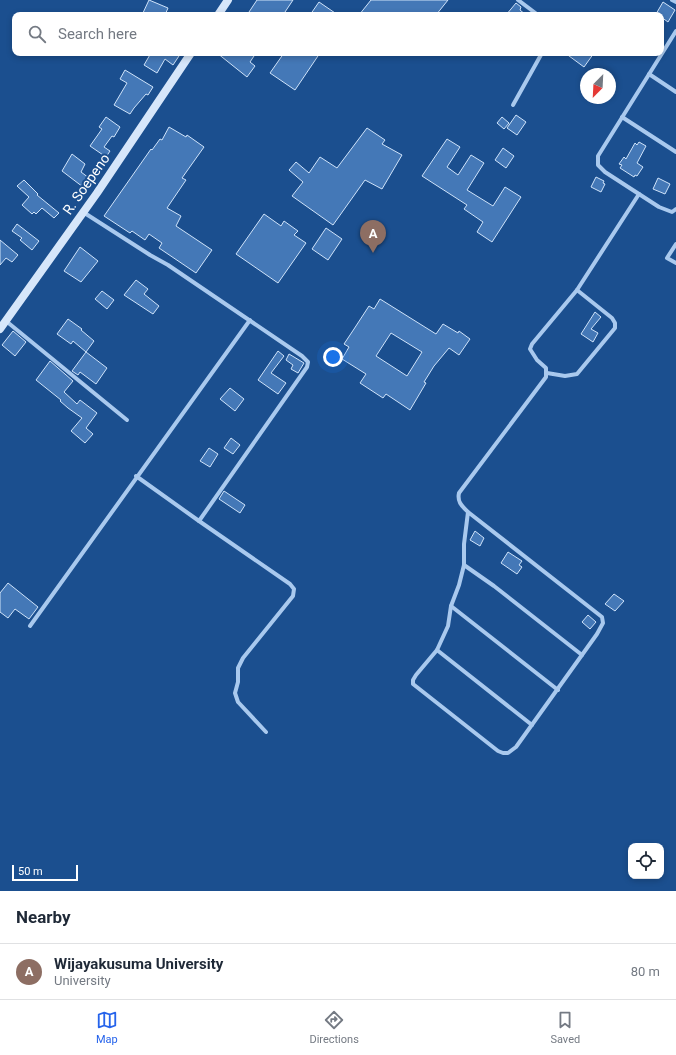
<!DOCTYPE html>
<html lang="en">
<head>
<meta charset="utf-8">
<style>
  body { margin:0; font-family:Roboto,sans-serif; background:#f6f6f7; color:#1f2937 }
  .controls { position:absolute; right:12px; bottom:12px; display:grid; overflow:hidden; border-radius:8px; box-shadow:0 2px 6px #0003 }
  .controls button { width:36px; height:36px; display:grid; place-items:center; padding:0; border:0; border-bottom:1px solid #e0e1e3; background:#fff; color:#1f2937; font:20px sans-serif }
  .compass { position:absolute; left:580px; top:68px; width:36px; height:36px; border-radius:50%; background:#fff; box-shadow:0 2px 6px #0003; rotate:204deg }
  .scale { position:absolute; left:12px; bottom:10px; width:66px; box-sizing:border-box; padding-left:4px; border:2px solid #fff; border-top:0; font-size:11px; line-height:14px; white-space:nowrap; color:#fff; -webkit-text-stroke:3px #1b4f8f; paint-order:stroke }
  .you { position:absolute; left:333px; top:357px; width:14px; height:14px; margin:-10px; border:3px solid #fff; border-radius:50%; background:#1a73e8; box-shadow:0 0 0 6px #1a73e833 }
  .badge { display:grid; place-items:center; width:26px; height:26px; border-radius:50%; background:#2563eb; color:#fff; font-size:13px; font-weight:700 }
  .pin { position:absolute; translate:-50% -33px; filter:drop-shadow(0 1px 2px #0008) }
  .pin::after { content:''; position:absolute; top:21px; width:14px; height:12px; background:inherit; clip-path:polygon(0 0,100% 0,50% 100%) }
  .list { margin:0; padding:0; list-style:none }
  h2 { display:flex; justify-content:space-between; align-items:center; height:52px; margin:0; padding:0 16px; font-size:17px }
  h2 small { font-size:13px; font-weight:400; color:#747a83 }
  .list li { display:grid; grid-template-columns:26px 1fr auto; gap:12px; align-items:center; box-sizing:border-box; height:56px; padding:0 16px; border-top:1px solid #e0e1e3 }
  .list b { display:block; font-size:15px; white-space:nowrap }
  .list p { margin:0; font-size:13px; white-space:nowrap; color:#747a83 }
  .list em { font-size:13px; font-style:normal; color:#747a83 }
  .icon { flex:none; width:22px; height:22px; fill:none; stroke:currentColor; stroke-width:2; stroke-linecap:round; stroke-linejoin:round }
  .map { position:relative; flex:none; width:676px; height:891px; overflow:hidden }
  .search { position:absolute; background:#fff; box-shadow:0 2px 6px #0003; left:12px; right:12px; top:12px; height:44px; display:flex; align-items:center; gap:10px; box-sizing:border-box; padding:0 14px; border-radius:8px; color:#747a83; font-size:15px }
  .sheet { height:108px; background:#fff }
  nav { display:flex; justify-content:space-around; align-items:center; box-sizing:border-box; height:56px; border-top:1px solid #e0e1e3; background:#fff; font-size:11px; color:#747a83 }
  nav a { display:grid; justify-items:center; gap:2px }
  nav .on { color:#2563eb }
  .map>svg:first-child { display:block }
</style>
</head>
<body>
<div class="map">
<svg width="676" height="891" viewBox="0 0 676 891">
  <rect width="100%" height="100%" fill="#1b4f8f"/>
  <g fill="#4478b7" stroke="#cfe3fa" fill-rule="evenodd">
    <polygon points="149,0 168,8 165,15 142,15"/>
    <polygon points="257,0 293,0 283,15 247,15"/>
    <polygon points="371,0 448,0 436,15 359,15"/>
    <polygon points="319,2 338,15 310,15"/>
    <polygon points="663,2 675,10 668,22 661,17 661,15 656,14"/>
    <polygon points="516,3 521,7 520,10 526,15 506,15"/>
    <polygon points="151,53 181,53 173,65 165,59 157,73 144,65"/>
    <polygon points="217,53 256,53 250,62 255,66 247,77"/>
    <polygon points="284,53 320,53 295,90 270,73"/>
    <polygon points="565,53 594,53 584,67"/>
    <polygon points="125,70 153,87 148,95 146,94 134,108 130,114 114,105 127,83 120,79"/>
    <polygon points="516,115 526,122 517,135 507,128"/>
    <polygon points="106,117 120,127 114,137 112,136 104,147 110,151 106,157 90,146 102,129 99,127"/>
    <polygon points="502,117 509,123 504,129 497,123"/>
    <polygon points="169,127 186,137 187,135 204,147 182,178 186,180 167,208 181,216 176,226 212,250 196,273 159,248 162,243 149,234 145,240 132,231 130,233 104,216 151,149 152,150 160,139 162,140"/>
    <polygon points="367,128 385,140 382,144 402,155 382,189 365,180 333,225 292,196 303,182 289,170 296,162 309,173 320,157 337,168"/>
    <polygon points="447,139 460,147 447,167 458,175 471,155 484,163 467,190 493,206 505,187 521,197 492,242 477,232 483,222 464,209 467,205 422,176"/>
    <polygon points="639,142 646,146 637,163 643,167 637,176 635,175 634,177 620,168 622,165 619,164 624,157 626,159 635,143 637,145"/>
    <polygon points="503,148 514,156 506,168 495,160"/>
    <polygon points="72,154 85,164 81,172 89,178 83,187 62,171"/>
    <polygon points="596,177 604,181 603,183 605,184 601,192 591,187"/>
    <polygon points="658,178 670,184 665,194 653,189"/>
    <polygon points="24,180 38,194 37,195 59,213 54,218 42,208 36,214 34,212 32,214 22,205 29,197 17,186"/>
    <polygon points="264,214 281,226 284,221 298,231 294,235 306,243 278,283 236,254"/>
    <polygon points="17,224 39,241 32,250 20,240 22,238 12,231"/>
    <polygon points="326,228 342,239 328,260 312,249"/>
    <polygon points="0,240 18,255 12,262 6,258 0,265"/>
    <polygon points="80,247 98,261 81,282 64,271"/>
    <polygon points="136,280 148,289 144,294 159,306 153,314 124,295"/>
    <polygon points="102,291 114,300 107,309 95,299"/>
    <path d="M 380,299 L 436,334 L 443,324 L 458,333 L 459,331 L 470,339 L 459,355 L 449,348 L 434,366 L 424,382 L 426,383 L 410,410 L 386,394 L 383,398 L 360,383 L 366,374 L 342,359 L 349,347 L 344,344 L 354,329 L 369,306 L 374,309 ZM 391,333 L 422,352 L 407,376 L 376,356 Z"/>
    <polygon points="595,312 601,317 591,329 598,333 593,342 581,334"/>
    <polygon points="68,319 82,329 81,330 94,341 86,352 73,341 71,344 57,334"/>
    <polygon points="13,331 26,342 15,356 2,345"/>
    <polygon points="278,351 284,356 271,373 286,383 278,394 258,380"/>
    <polygon points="86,352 107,368 96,384 80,372 78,375 72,371"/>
    <polygon points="289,354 304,363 298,373 291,369 293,365 286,360"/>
    <polygon points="50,361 73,381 64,392 77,404 80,400 97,413 86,428 93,434 85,443 71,431 82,418 68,408 60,401 61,400 36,380"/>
    <polygon points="230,388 244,399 235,411 220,399"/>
    <polygon points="231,438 240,445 233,454 224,448"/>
    <polygon points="209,448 218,454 210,467 200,461"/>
    <polygon points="224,491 245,505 240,513 219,499"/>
    <polygon points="475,531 484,538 480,546 470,540"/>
    <polygon points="508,552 522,561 519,565 522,567 517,574 501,563"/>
    <polygon points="8,583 38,607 29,619 15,609 8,618 0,612 0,593"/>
    <polygon points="614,594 624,601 615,611 605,604"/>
    <polygon points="588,615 596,622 590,629 582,622"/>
  </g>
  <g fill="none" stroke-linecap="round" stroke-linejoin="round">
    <g stroke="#a9c9ee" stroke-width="4">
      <polyline points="518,0 538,15"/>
      <polyline points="672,0 676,2"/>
      <polyline points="676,31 598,156 598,165 605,172 659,207 672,212 676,209"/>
      <polyline points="649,74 676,92"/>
      <polyline points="513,105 542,53"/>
      <polyline points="622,117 676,152"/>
      <polyline points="83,212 150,255 168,265 302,356 308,362 307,367 199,521 136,476"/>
      <polyline points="676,244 667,258 676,263"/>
      <polyline points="6,321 127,420"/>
      <polyline points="547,373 565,376 577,374 615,328 615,323 612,318 577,290"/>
      <path d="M 468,512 L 464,544 L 464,565 L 459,585 L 451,606 L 448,626 L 437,650 L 416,675 L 413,680 L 413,684 L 498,751 L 503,753 L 508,753 L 516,747 L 597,634 L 603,623 L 602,617 L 468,512 C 462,506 457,502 459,493 L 546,377 L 546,368 L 537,360 L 530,349 L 532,344 L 577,290 L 639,194"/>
      <polyline points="199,521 290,584 294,589 293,596 243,658 238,668 238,682 235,693 238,702 266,732"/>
      <polyline points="464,565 494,586 582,655"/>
      <polyline points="451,606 558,690"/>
      <polyline points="30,626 250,320"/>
      <polyline points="437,650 532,725"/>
    </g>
    <g stroke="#d6e6fa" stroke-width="8">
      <polyline points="218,15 228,0"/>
      <polyline points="0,329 97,193 191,53"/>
    </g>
  </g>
  <g text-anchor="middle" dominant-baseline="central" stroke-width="4" stroke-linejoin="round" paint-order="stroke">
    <g font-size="14" fill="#fff" stroke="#1b4f8f">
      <text transform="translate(86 184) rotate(-55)">R. Soepeno</text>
    </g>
  </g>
</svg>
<div class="controls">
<button><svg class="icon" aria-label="locate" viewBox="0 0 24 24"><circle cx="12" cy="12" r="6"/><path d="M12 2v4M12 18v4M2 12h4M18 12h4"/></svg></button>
</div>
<svg class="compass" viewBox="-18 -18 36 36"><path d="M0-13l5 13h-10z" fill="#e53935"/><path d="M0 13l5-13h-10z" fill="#747a83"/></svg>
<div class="scale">50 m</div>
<div class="you"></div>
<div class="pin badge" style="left:373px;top:253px;background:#8d6e63">A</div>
<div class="search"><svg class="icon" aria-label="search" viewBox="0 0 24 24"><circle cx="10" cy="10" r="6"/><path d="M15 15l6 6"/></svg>Search here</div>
</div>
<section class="sheet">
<h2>Nearby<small></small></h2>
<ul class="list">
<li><span class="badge" style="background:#8d6e63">A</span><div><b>Wijayakusuma University</b><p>University</p></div><em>80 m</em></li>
</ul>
</section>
<nav>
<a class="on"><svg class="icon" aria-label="map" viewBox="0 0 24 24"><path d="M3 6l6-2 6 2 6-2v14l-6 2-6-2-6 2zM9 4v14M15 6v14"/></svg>Map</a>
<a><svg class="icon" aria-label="directions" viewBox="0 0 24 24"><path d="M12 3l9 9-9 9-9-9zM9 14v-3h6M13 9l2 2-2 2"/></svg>Directions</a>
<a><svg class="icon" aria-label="saved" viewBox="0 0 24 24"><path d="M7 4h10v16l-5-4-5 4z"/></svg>Saved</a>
</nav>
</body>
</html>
